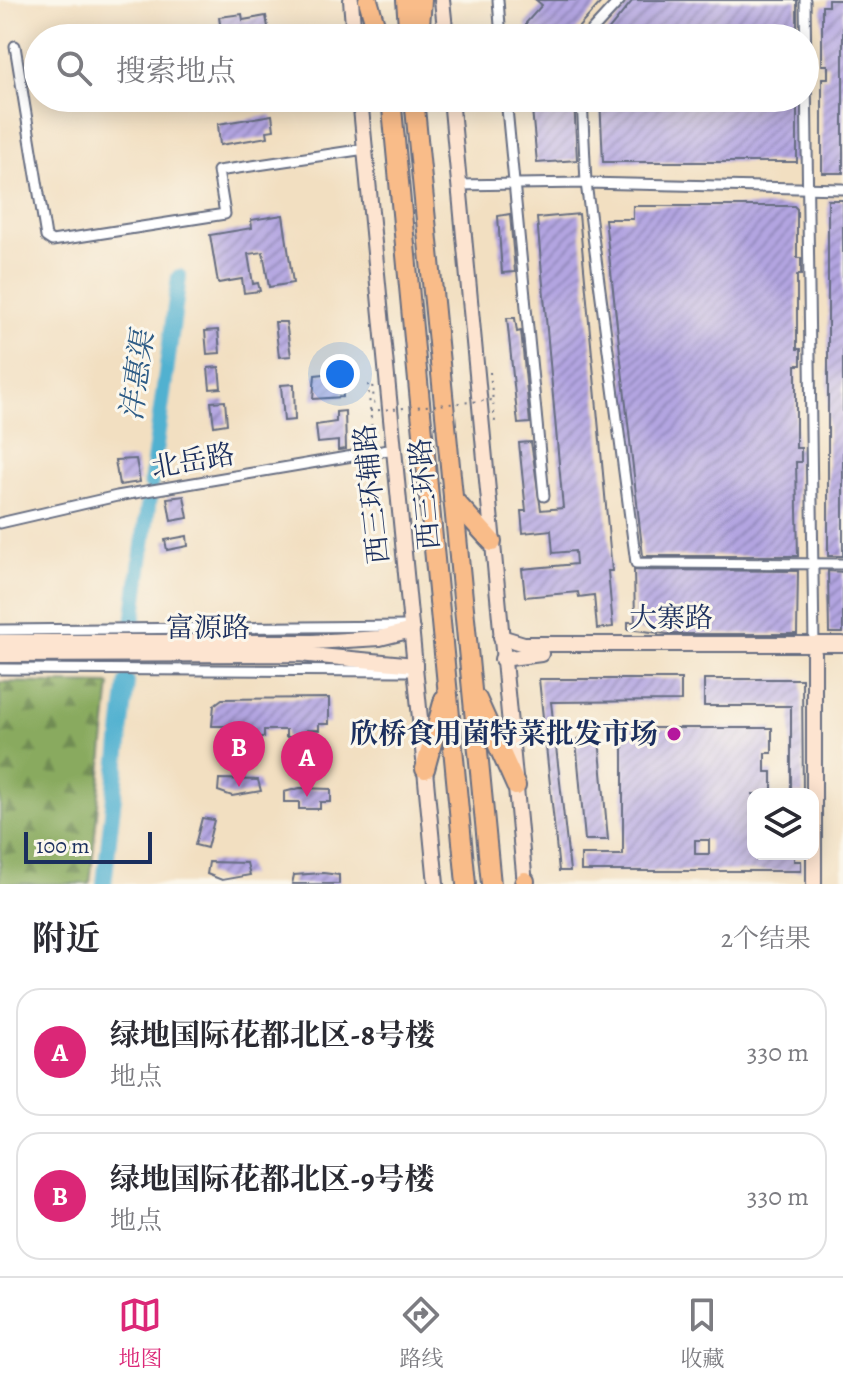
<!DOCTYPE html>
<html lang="zh">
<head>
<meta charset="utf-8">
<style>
  body { margin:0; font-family:Alegreya,"Noto Serif SC",serif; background:#f7f7f7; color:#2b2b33 }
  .controls { position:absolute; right:24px; bottom:24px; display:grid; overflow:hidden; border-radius:16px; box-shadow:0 4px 20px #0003 }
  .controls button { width:72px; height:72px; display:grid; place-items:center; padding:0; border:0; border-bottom:2px solid #e1e1e2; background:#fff; color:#2b2b33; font:40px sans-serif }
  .scale { position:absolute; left:24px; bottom:20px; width:128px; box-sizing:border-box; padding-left:8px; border:4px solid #1b2f5e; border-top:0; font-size:22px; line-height:28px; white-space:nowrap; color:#1b2f5e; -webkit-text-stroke:6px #fbf7ec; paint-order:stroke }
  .you { position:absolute; left:340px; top:374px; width:28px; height:28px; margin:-20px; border:6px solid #fff; border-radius:50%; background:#1a73e8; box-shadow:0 0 0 12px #1a73e833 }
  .badge { display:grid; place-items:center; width:52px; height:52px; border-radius:50%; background:#db2777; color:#fff; font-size:26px; font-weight:700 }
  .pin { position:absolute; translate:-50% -66px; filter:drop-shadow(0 2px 4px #0008) }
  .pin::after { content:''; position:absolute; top:42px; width:28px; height:24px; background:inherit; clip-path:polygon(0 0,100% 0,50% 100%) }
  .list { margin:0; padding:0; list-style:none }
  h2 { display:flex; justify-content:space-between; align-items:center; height:104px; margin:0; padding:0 32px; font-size:34px }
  h2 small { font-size:26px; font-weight:400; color:#7c7c81 }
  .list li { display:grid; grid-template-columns:52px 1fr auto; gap:24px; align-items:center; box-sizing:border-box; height:128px; margin:0 16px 16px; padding:0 16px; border:2px solid #e1e1e2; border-radius:24px }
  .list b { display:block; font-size:30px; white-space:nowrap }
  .list p { margin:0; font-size:26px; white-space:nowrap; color:#7c7c81 }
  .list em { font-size:26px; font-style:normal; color:#7c7c81 }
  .icon { flex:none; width:44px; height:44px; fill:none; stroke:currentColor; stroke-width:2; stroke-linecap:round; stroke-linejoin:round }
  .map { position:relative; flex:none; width:843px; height:884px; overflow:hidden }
  .search { position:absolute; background:#fff; box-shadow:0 4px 20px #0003; left:24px; right:24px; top:24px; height:88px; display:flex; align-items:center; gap:20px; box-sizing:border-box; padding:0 28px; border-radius:44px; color:#7c7c81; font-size:30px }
  .sheet { height:392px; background:#fff }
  nav { display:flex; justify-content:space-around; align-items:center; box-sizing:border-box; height:112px; border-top:2px solid #e1e1e2; background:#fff; font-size:22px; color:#7c7c81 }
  nav a { display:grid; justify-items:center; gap:4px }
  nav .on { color:#db2777 }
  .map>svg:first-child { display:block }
</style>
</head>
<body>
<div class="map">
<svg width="843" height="884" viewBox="0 0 843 884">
  <defs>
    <pattern id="forest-firs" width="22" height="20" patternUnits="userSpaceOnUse" patternTransform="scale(2)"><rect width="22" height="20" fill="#89aa5f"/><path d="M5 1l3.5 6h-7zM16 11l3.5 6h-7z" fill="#6f8b52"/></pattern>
    <pattern id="building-hatch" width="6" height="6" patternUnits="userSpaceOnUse" patternTransform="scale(2)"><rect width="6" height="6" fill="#b3a5e1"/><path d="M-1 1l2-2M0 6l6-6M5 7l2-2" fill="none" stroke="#9187ba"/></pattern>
  </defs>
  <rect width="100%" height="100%" fill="#fbf7ec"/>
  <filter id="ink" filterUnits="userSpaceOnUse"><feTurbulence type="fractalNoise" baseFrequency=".0125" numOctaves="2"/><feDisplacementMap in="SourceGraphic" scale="16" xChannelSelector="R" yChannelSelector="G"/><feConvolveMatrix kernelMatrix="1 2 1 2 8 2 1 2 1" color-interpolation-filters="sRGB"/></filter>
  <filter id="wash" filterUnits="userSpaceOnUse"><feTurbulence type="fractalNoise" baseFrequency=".006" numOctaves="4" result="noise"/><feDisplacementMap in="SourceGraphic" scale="32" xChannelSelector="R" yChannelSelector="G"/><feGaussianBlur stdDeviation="1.8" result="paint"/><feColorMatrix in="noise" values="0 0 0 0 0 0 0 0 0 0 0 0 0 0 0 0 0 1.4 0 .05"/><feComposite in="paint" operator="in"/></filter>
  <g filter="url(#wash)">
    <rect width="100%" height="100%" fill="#f2dfc1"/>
    <polygon fill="url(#forest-firs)" stroke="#526c5e" stroke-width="2" points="0,682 110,684 90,884 0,884"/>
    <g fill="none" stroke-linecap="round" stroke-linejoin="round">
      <g stroke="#51b1d0" stroke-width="16">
        <polyline points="151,483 179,277"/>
        <polyline points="133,623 149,498"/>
        <polyline points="104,884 127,682"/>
      </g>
    </g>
    <g id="blocks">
      <g fill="url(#building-hatch)" fill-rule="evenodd">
        <polygon points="536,0 603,0 569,38 526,38 526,23 542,5"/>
        <polygon points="633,0 797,0 797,38 602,38"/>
        <polygon points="828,0 843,0 843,173 822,173 822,78 828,78 828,65 822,65 822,6 828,6"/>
        <polygon points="242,14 243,20 266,16 270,38 222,38 219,17"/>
        <polygon points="531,98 574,98 577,160 537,163"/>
        <polygon points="600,98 797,98 797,162 603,162"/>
        <polygon points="272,115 274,130 267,131 268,137 220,145 218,124"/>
        <rect x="828" y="200" width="15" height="356"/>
        <polygon points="633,206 794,206 797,209 797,258 801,258 801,275 797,275 797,349 801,349 801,365 796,365 796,448 801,448 801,462 796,462 798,556 643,556 605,219 633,219"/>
        <polygon points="510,214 515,272 502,273 498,216"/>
        <polygon points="579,214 612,571 608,571 613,627 597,629 594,595 579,597 578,592 525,597 522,569 576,564 575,551 553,553 551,530 523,533 521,511 526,511 519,443 531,442 541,510 563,508 537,218"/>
        <polygon points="283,215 293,283 269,287 263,252 248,254 253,284 258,283 260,291 244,293 242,279 218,283 210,235 252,228 251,220"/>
        <polygon points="507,318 515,318 517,332 521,331 530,423 518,424"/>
        <polygon points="275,322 286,322 291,356 279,357"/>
        <polygon points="218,330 220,353 207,354 205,331"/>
        <polygon points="219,367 221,388 210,389 208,368"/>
        <polygon points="334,373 336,386 342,385 343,397 313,399 315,375"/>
        <polygon points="294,384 295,420 284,421 281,385"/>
        <polygon points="225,401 227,424 214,426 211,402"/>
        <polygon points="345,411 346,449 338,450 338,441 318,443 316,425 336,422 336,412"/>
        <polygon points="136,459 140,482 119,485 115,460"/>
        <polygon points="184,496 188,518 171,521 167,498"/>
        <polygon points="187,536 188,546 167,550 165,540"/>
        <polygon points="634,570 798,571 797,634 667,634 628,629 628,622 635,622"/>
        <polygon points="828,571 843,572 843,633 829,633"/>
        <polygon points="539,679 681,679 681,701 551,702 570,871 559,871"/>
        <polygon points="704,679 802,679 803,794 791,794 791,706 704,706"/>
        <polygon points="329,698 329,724 319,724 319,730 307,730 307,737 286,737 286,730 264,730 264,737 242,737 242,730 232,730 232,726 212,726 214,705 222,699"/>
        <path d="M 623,728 L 772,728 L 772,753 L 765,753 L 765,772 L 772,772 L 772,794 L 753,794 L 753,854 L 794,854 L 794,861 L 801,861 L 801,871 L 581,871 L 581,855 L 623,855 ZM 695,840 L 709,840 L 709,854 L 695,854 Z"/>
        <polygon points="585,735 586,739 599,738 608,840 585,840 576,740"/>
        <polygon points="219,779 258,780 261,791 232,796 218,791"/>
        <polygon points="300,788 331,789 331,802 320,802 320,809 299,809 299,802 284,802 284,792"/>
        <polygon points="202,818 214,820 207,848 195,845"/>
        <polygon points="209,862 247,863 250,875 222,880 207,874"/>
        <polygon points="323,873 339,875 339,884 292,884 294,875"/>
      </g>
    </g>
  </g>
  <g filter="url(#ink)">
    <use href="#blocks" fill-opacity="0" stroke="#666d81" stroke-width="2"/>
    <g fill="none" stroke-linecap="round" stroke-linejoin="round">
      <defs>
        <g id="street">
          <polyline points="498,0 501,38"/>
          <polyline points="805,0 814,646"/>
          <polyline points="585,38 620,0"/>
          <polyline points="15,46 46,237 52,241 225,214 218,171 365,149"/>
          <polyline points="506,98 544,496"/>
          <polyline points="582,98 586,183 636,563 843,564"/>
          <polyline points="458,185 586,183 843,189"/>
          <polyline points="0,523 117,496 394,449"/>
          <polyline points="0,630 408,626"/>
          <polyline points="0,669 409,671"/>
        </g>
        <g id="secondary">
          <polyline points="351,0 354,38"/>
          <polyline points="442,0 446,38"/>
          <polyline points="360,98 436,884"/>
          <polyline points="451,98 525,884"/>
          <polyline points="501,637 524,644 843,644"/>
          <polyline points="0,642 313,642 380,638 412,630"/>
          <polyline points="0,655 299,654 415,665"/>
          <polyline points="502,659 541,654"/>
          <polyline points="814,884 814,653"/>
        </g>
        <g id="highway">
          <polyline points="368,0 379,38"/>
          <polyline points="406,0 409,38"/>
          <polyline points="419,38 422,0"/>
          <polyline points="391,98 466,884"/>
          <polyline points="414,98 491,884"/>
          <polyline points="453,499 492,542"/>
          <polyline points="477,699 516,786"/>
          <polyline points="425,769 444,699"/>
          <polyline points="524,884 525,881"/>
        </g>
      </defs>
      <use href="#street" stroke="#666d81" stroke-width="13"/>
      <use href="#secondary" stroke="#666d81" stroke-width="18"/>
      <use href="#highway" stroke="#666d81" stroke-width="22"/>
      <g stroke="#666d81" stroke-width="2" stroke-dasharray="2 6" stroke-linecap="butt">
        <polyline points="490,372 495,422"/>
        <polyline points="373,442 368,384 372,384 375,408"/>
      </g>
      <use href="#street" stroke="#fff" stroke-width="9"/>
      <use href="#secondary" stroke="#fde4d0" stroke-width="14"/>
      <use href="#highway" stroke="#f9bc89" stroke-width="18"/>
      <polyline stroke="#666d81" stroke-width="2" stroke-dasharray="2 6" stroke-linecap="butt" points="370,411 493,400"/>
    </g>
  </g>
  <circle fill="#b5179e" stroke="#fbf7ec" stroke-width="3" cx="674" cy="734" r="8"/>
  <g text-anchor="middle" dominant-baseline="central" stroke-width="6" stroke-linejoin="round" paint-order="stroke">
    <g font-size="28" fill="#1b2f5e" stroke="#fbf7ec">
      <text transform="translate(193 461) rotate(-10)">北岳路</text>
      <text transform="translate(372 494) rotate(-96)">西三环辅路</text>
      <text transform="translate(425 494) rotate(-95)">西三环路</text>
      <text x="671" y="618">大寨路</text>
      <text x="208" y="628">富源路</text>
    </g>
    <g font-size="28" font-weight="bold" fill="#1b2f5e" stroke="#fbf7ec" text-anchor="end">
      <text x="658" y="734">欣桥食用菌特菜批发市场</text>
    </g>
    <g font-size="30" font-style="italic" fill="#2e5c86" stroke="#fbf7ec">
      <text transform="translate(137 376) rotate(-82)">沣惠渠</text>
    </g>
  </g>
</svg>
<div class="controls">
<button><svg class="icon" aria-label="layers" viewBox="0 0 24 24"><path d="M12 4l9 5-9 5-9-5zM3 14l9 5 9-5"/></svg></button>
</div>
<div class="scale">100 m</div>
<div class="you"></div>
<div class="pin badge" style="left:307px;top:797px">A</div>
<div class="pin badge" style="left:239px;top:787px">B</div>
<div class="search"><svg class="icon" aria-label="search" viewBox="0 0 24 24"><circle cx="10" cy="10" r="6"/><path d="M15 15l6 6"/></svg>搜索地点</div>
</div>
<section class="sheet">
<h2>附近<small>2个结果</small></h2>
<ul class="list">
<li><span class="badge">A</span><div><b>绿地国际花都北区-8号楼</b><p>地点</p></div><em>330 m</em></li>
<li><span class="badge">B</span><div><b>绿地国际花都北区-9号楼</b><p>地点</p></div><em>330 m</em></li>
</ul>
</section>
<nav>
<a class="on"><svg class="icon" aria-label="map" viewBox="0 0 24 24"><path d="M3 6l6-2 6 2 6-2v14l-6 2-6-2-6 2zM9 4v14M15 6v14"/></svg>地图</a>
<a><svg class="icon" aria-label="directions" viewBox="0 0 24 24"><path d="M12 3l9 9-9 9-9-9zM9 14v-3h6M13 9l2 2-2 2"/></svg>路线</a>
<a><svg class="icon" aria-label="saved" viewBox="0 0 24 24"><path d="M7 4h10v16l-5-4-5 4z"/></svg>收藏</a>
</nav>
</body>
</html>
